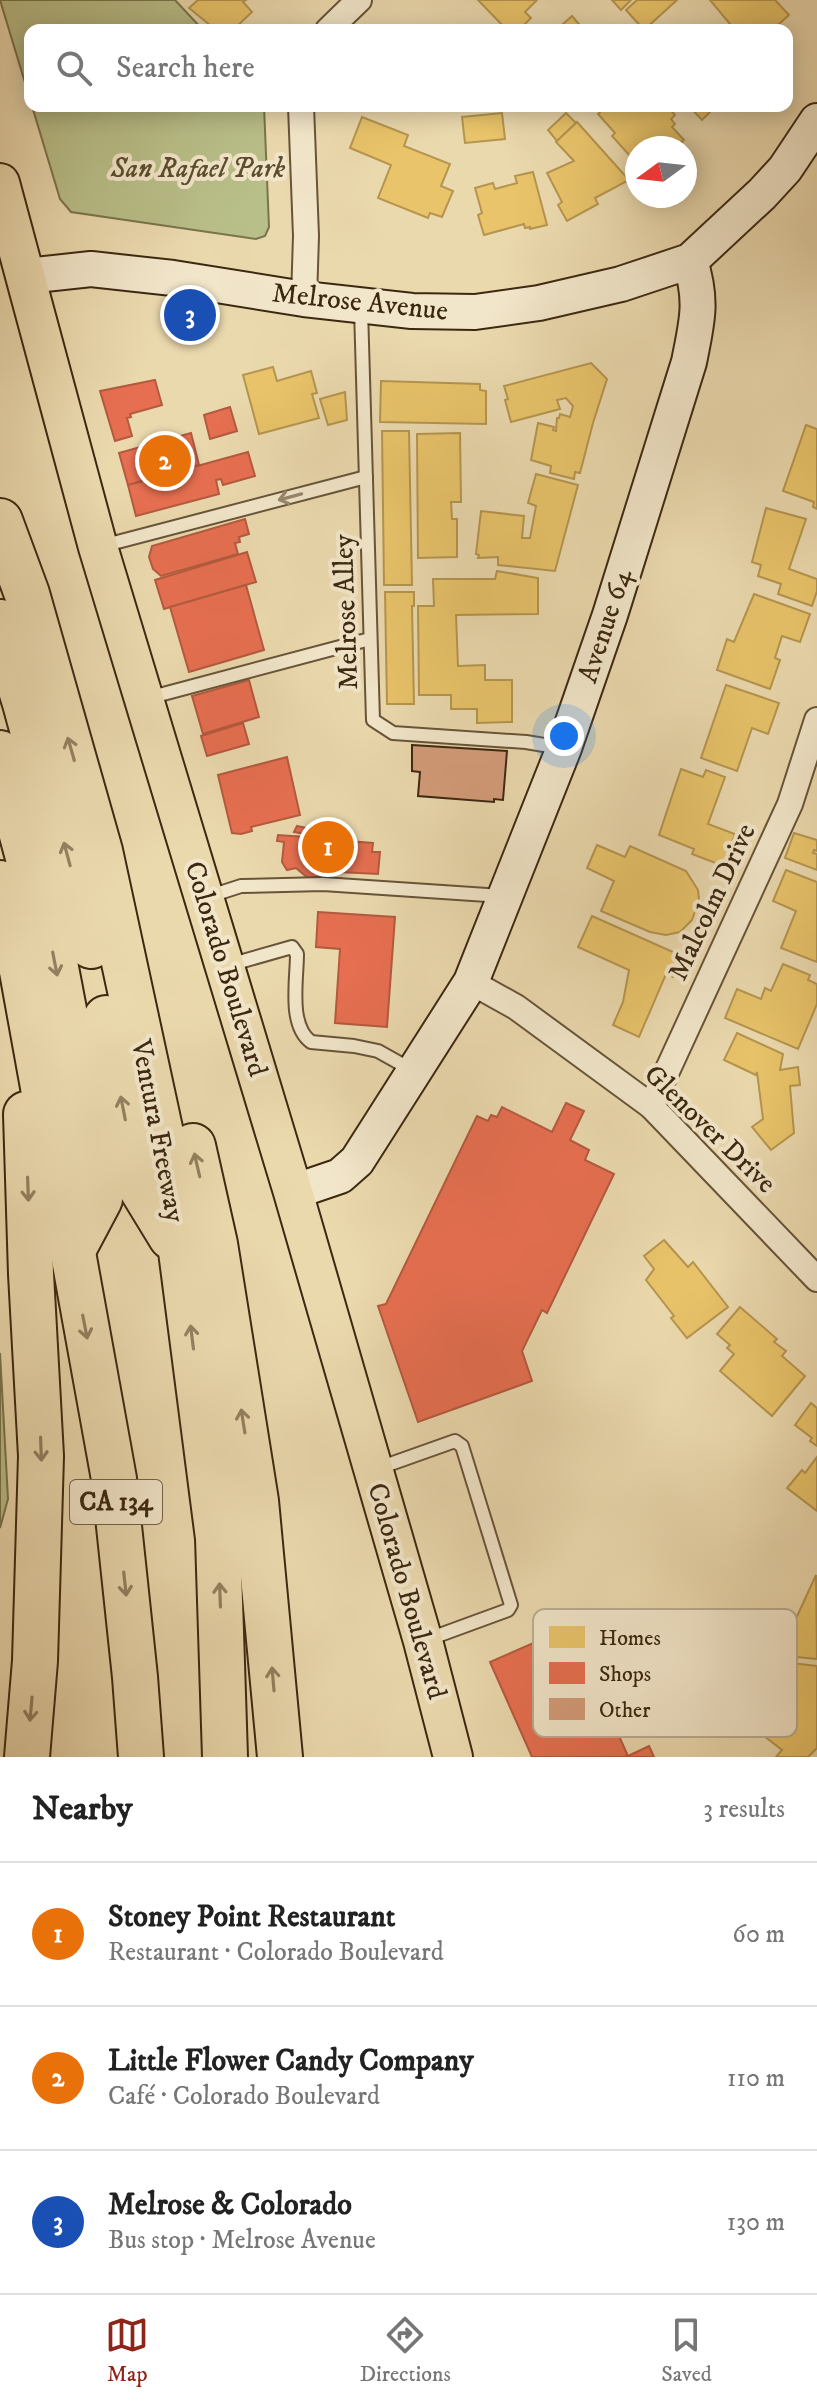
<!DOCTYPE html>
<html lang="en">
<head>
<meta charset="utf-8">
<style>
  body { margin:0; font-family:"IM FELL DW Pica",serif; background:#f2f2f2; color:#222 }
  .compass { position:absolute; left:625px; top:136px; width:72px; height:72px; border-radius:50%; background:#fff; box-shadow:0 4px 20px #0003; rotate:255deg }
  .you { position:absolute; left:564px; top:736px; width:28px; height:28px; margin:-20px; border:6px solid #fff; border-radius:50%; background:#1a73e8; box-shadow:0 0 0 12px #1a73e833 }
  .badge { display:grid; place-items:center; width:52px; height:52px; border-radius:50%; background:#8f2418; color:#fff; font-size:26px; font-weight:700 }
  .pin { position:absolute; translate:-50% -50%; border:4px solid #fff; box-shadow:0 2px 8px #0006 }
  .list { margin:0; padding:0; list-style:none }
  h2 { display:flex; justify-content:space-between; align-items:center; height:104px; margin:0; padding:0 32px; font-size:34px }
  h2 small { font-size:26px; font-weight:400; color:#767676 }
  .list li { display:grid; grid-template-columns:52px 1fr auto; gap:24px; align-items:center; box-sizing:border-box; height:144px; padding:0 32px; border-top:2px solid #e0e0e0 }
  .list b { display:block; font-size:30px; white-space:nowrap }
  .list p { margin:0; font-size:26px; white-space:nowrap; color:#767676 }
  .list em { font-size:26px; font-style:normal; color:#767676 }
  .icon { flex:none; width:44px; height:44px; fill:none; stroke:currentColor; stroke-width:2; stroke-linecap:round; stroke-linejoin:round }
  .map { position:relative; flex:none; width:817px; height:1757px; overflow:hidden }
  .search { position:absolute; background:#fff; box-shadow:0 4px 20px #0003; left:24px; right:24px; top:24px; height:88px; display:flex; align-items:center; gap:20px; box-sizing:border-box; padding:0 28px; border-radius:16px; color:#767676; font-size:30px }
  .sheet { height:536px; background:#fff }
  nav { display:flex; justify-content:space-around; align-items:center; box-sizing:border-box; height:112px; border-top:2px solid #e0e0e0; background:#fff; font-size:22px; color:#767676 }
  nav a { display:grid; justify-items:center; gap:4px }
  nav .on { color:#8f2418 }
  .map>svg:first-child { display:block }
</style>
</head>
<body>
<div class="map">
<svg width="817" height="1757" viewBox="0 0 817 1757">
  <rect width="100%" height="100%" fill="#ebd9ae"/>
  <filter id="stains"><feTurbulence type="fractalNoise" baseFrequency=".0025" numOctaves="4"/><feColorMatrix values="0 0 0 0 .2 0 0 0 0 .09 0 0 0 0 .02 0 0 0 .5 -.17"/></filter>
  <radialGradient id="worn" r=".72"><stop offset=".6" stop-color="#630" stop-opacity="0"/><stop offset="1" stop-color="#630" stop-opacity=".3"/></radialGradient>
  <g fill="#b9bf89" stroke="#7a744d" stroke-width="2">
    <polygon points="0,0 175,0 203,30 30,30 30,99"/>
    <polygon points="32,106 264,106 269,227 265,236 256,239 71,212 60,199"/>
    <polygon points="0,1353 8,1499 0,1528"/>
  </g>
  <g fill="#e9c46a" stroke="#b5954f" stroke-width="2">
    <polygon points="198,0 246,0 243,2 252,12 233,30 216,30 189,8"/>
    <polygon points="478,0 537,0 525,12 531,18 519,30 506,29"/>
    <polygon points="612,0 631,0 621,10"/>
    <polygon points="637,0 677,0 644,30 626,10"/>
    <polygon points="710,0 775,0 789,15 778,25 781,30 735,30"/>
    <polygon points="572,16 584,30 557,30 562,25"/>
    <polygon points="607,106 667,106 675,115 671,119 675,124 672,127 684,140 675,148 637,148 637,155 634,153 630,156 612,136 615,133 598,114"/>
    <polygon points="689,106 716,106 702,120"/>
    <polygon points="502,113 505,139 465,143 462,117"/>
    <polygon points="566,113 576,123 557,141 548,130"/>
    <polygon points="362,117 408,135 404,146 450,164 441,186 453,191 442,217 430,213 428,218 378,198 391,165 350,148"/>
    <polygon points="577,122 629,180 595,198 598,204 567,221 558,205 562,202 547,173 574,161 556,142"/>
    <polygon points="533,172 547,225 530,229 530,227 525,228 524,224 484,235 478,215 482,213 475,188 493,183 495,189 517,183 515,176"/>
    <polygon points="591,363 607,379 593,423 580,473 575,472 574,479 550,473 551,466 531,460 538,423 554,427 553,430 556,431 557,418 559,418 560,414 570,417 573,406 566,398 557,400 560,409 511,422 505,400 508,399 504,386"/>
    <polygon points="273,367 277,381 311,371 317,393 312,394 319,418 259,434 243,375"/>
    <polygon points="381,381 480,384 480,390 486,391 486,424 380,422"/>
    <polygon points="345,392 347,420 328,425 320,399"/>
    <polygon points="806,425 817,429 817,509 813,507 814,502 783,491"/>
    <polygon points="382,431 409,431 412,585 384,585"/>
    <polygon points="460,433 461,502 451,502 452,519 457,519 457,557 418,558 417,434"/>
    <polygon points="536,474 578,485 555,571 498,565 498,557 478,558 479,555 476,554 481,511 524,516 522,538 530,538 536,506 528,503"/>
    <polygon points="766,508 806,519 789,569 817,579 817,591 812,606 778,594 781,584 758,576 761,565 752,562"/>
    <polygon points="497,571 538,578 538,614 456,615 458,666 485,665 485,680 512,680 512,722 477,723 477,709 451,709 451,695 419,695 418,606 434,606 433,579 495,579"/>
    <polygon points="385,592 414,592 414,606 412,606 414,704 387,704"/>
    <polygon points="754,594 810,614 800,642 782,636 775,658 780,660 770,689 717,670 727,639 734,642"/>
    <polygon points="726,685 779,703 768,734 752,728 737,771 701,758"/>
    <polygon points="681,769 703,777 706,770 725,777 708,824 735,834 723,866 692,854 694,849 659,835"/>
    <polygon points="794,833 817,840 817,851 814,850 813,853 817,854 817,870 785,858"/>
    <polygon points="597,845 625,857 630,846 686,871 698,890 699,900 692,920 680,932 666,935 650,932 601,911 614,881 587,868"/>
    <polygon points="786,870 817,882 817,962 781,948 796,911 773,901"/>
    <polygon points="592,916 682,956 673,977 666,974 639,1037 613,1025 623,1002 629,970 578,947"/>
    <polygon points="783,964 810,975 808,980 817,984 817,1004 798,1049 725,1018 737,989 761,999 765,988 771,991"/>
    <polygon points="737,1033 783,1054 780,1070 798,1067 800,1085 790,1086 794,1133 771,1150 752,1127 763,1119 757,1072 756,1075 724,1060"/>
    <polygon points="664,1240 688,1267 693,1262 728,1307 687,1338 671,1318 674,1316 646,1280 654,1269 644,1256"/>
    <polygon points="740,1307 777,1339 774,1342 786,1351 782,1356 805,1376 772,1416 720,1371 734,1354 727,1348 730,1345 717,1334"/>
    <polygon points="811,1403 817,1408 817,1446 810,1441 812,1438 795,1425"/>
    <polygon points="817,1457 817,1511 787,1488 802,1470 805,1473"/>
    <polygon points="816,1575 817,1659 765,1654 766,1650 750,1649 753,1623 769,1625 769,1620 794,1623"/>
    <polygon points="783,1662 817,1666 817,1748 808,1757 776,1757 782,1750 760,1733 773,1717 765,1695 769,1666 782,1666"/>
  </g>
  <g fill="#e76f51" stroke="#b45a3e" stroke-width="2">
    <polygon points="155,380 162,405 130,414 131,417 127,418 132,436 115,441 100,391"/>
    <polygon points="230,407 237,431 210,439 204,415"/>
    <polygon points="191,433 199,465 128,485 119,453"/>
    <polygon points="248,452 255,476 223,485 221,479 216,480 219,494 136,516 128,485"/>
    <polygon points="245,519 249,534 239,537 240,542 235,543 238,554 161,576 153,569 149,557 152,546"/>
    <polygon points="247,552 256,582 164,609 155,580"/>
    <polygon points="246,585 264,650 189,672 170,607"/>
    <polygon points="249,680 259,717 203,734 192,696"/>
    <polygon points="243,723 249,744 207,756 201,736"/>
    <polygon points="287,757 300,815 251,827 252,831 241,834 232,833 218,775"/>
    <polygon points="297,826 311,829 308,838 373,843 372,852 380,852 378,874 318,871 318,879 308,878 296,868 287,870 282,862 284,842 277,841 278,835 306,837 306,834 294,832"/>
    <polygon points="318,912 395,917 387,1027 335,1023 340,949 316,947"/>
    <polygon points="566,1103 584,1111 570,1140 589,1150 585,1160 614,1174 547,1313 542,1310 522,1351 532,1381 418,1422 378,1306 386,1304 477,1116 488,1121 491,1115 497,1117 502,1107 552,1132"/>
    <polygon points="564,1612 607,1709 612,1706 620,1725 615,1727 628,1756 624,1757 532,1757 490,1662 545,1638 538,1623"/>
    <polygon points="649,1746 654,1757 624,1757 628,1756"/>
  </g>
  <polygon fill="#d49c7a" stroke="#3c2811" stroke-width="2" points="412,745 507,751 503,800 494,799 494,802 418,796 420,772 412,771"/>
  <g fill="none" stroke-linecap="round" stroke-linejoin="round">
    <defs>
      <g id="lane">
        <polyline points="361,309 373,720 393,733 526,742 562,748"/>
        <polyline points="102,546 366,477"/>
        <polyline points="148,698 370,639"/>
        <polyline points="207,897 241,886 323,884 502,896"/>
        <path d="M 229,965 L 292,947 L 297,954 C 297,980 288,1025 311,1042 L 354,1046 L 378,1051 L 412,1070"/>
        <polyline points="379,1468 455,1441 462,1446 511,1605 508,1610 426,1640"/>
      </g>
      <g id="street">
        <polyline points="328,30 359,0"/>
        <polyline points="301,106 306,236 304,299"/>
        <polyline points="471,982 516,1007 651,1106 817,1279"/>
        <polyline points="651,1106 790,804 817,720"/>
      </g>
      <g id="secondary">
        <polyline points="26,276 91,269 173,278 304,299 412,311 475,312 539,303 621,284 690,261 762,194 785,169 817,121"/>
        <path d="M 293,1192 L 340,1176 L 357,1161 L 471,982 L 564,748 L 610,615 L 689,362 C 697,322 703,301 690,261"/>
      </g>
      <polyline id="primary" points="0,183 98,547 293,1192 423,1641 453,1757"/>
      <g id="highway">
        <polyline points="0,521 27,594 100,851 173,1189 218,1538 225,1757"/>
        <polyline points="0,622 25,703 91,946"/>
        <polyline points="0,753 52,947 100,1199 73,1250"/>
        <polyline points="0,883 22,971 114,1479 135,1677 141,1757"/>
        <polyline points="106,1018 138,1183 171,1237"/>
        <polyline points="26,1114 31,1274 41,1456 35,1661 27,1757"/>
        <polyline points="193,1146 215,1244 256,1501 280,1757"/>
      </g>
    </defs>
    <use href="#lane" stroke="#685438" stroke-width="16"/>
    <use href="#street" stroke="#685438" stroke-width="28"/>
    <use href="#secondary" stroke="#3c2811" stroke-width="38"/>
    <use href="#primary" stroke="#3c2811" stroke-width="42"/>
    <use href="#highway" stroke="#3c2811" stroke-width="48"/>
    <use href="#lane" stroke="#f2e6ca" stroke-width="12"/>
    <use href="#street" stroke="#f2e6ca" stroke-width="24"/>
    <use href="#secondary" stroke="#f2e6ca" stroke-width="34"/>
    <use href="#primary" stroke="#ebd9ae" stroke-width="38"/>
    <use href="#highway" stroke="#ebd9ae" stroke-width="44"/>
  </g>
  <defs><path id="oneway-shaft" d="M-6 0H5M1.5-3L5.5 0L1.5 3" fill="none" stroke-width="1.6" stroke-linecap="round" stroke-linejoin="round" transform="scale(2)"/></defs>
  <use stroke="#97876e" href="#oneway-shaft" transform="translate(290 497) rotate(165)"/>
  <g stroke="#948060">
    <use href="#oneway-shaft" transform="translate(71 749) rotate(-106)"/>
    <use href="#oneway-shaft" transform="translate(67 854) rotate(-105)"/>
    <use href="#oneway-shaft" transform="translate(55 964) rotate(79)"/>
    <use href="#oneway-shaft" transform="translate(123 1108) rotate(-101)"/>
    <use href="#oneway-shaft" transform="translate(197 1165) rotate(-103)"/>
    <use href="#oneway-shaft" transform="translate(28 1189) rotate(88)"/>
    <use href="#oneway-shaft" transform="translate(85 1327) rotate(79)"/>
    <use href="#oneway-shaft" transform="translate(192 1337) rotate(-97)"/>
    <use href="#oneway-shaft" transform="translate(243 1421) rotate(-99)"/>
    <use href="#oneway-shaft" transform="translate(41 1449) rotate(88)"/>
    <use href="#oneway-shaft" transform="translate(125 1584) rotate(84)"/>
    <use href="#oneway-shaft" transform="translate(220 1595) rotate(-92)"/>
    <use href="#oneway-shaft" transform="translate(273 1679) rotate(-95)"/>
    <use href="#oneway-shaft" transform="translate(31 1709) rotate(95)"/>
  </g>
  <g text-anchor="middle" dominant-baseline="central" stroke-width="8" stroke-linejoin="round" paint-order="stroke">
    <rect fill="#f2e6ca" stroke="#736148" stroke-width="2" x="70" y="1480" width="92" height="44" rx="6"/>
    <g font-size="26" font-weight="bold" fill="#3c2811">
      <text x="116" y="1502">CA 134</text>
    </g>
    <g font-size="28" font-style="italic" fill="#5b4e2f" stroke="#f2e6ca">
      <text x="198" y="168">San Rafael Park</text>
    </g>
    <g font-size="28" fill="#3c2811" stroke="#f2e6ca">
      <text transform="translate(360 302) rotate(6)">Melrose Avenue</text>
      <text transform="translate(346 612) rotate(-92)">Melrose Alley</text>
      <text transform="translate(605 626) rotate(-72)">Avenue 64</text>
      <text transform="translate(712 902) rotate(-65)">Malcolm Drive</text>
      <text transform="translate(226 969) rotate(73)">Colorado Boulevard</text>
      <text transform="translate(710 1129) rotate(44)">Glenover Drive</text>
      <text transform="translate(158 1131) rotate(79)">Ventura Freeway</text>
      <text transform="translate(407 1591) rotate(74)">Colorado Boulevard</text>
    </g>
  </g>
  <rect x="533" y="1609" width="264" height="128" rx="12" fill="#f2e6ca" stroke="#bbad92" stroke-width="2"/>
  <rect x="549" y="1626" width="36" height="22" fill="#e9c46a"/>
  <rect x="549" y="1662" width="36" height="22" fill="#e76f51"/>
  <rect x="549" y="1698" width="36" height="22" fill="#d49c7a"/>
  <g font-size="22" fill="#3c2811">
    <text x="599" y="1645">Homes</text>
    <text x="599" y="1681">Shops</text>
    <text x="599" y="1717">Other</text>
  </g>
  <rect width="100%" height="100%" filter="url(#stains)"/>
  <rect width="100%" height="100%" fill="url(#worn)"/>
</svg>
<svg class="compass" viewBox="-18 -18 36 36"><path d="M0-13l5 13h-10z" fill="#e53935"/><path d="M0 13l5-13h-10z" fill="#767676"/></svg>
<div class="you"></div>
<div class="pin badge" style="left:328px;top:847px;background:#e8710a">1</div>
<div class="pin badge" style="left:165px;top:461px;background:#e8710a">2</div>
<div class="pin badge" style="left:190px;top:315px;background:#1a4fb4">3</div>
<div class="search"><svg class="icon" aria-label="search" viewBox="0 0 24 24"><circle cx="10" cy="10" r="6"/><path d="M15 15l6 6"/></svg>Search here</div>
</div>
<section class="sheet">
<h2>Nearby<small>3 results</small></h2>
<ul class="list">
<li><span class="badge" style="background:#e8710a">1</span><div><b>Stoney Point Restaurant</b><p>Restaurant · Colorado Boulevard</p></div><em>60 m</em></li>
<li><span class="badge" style="background:#e8710a">2</span><div><b>Little Flower Candy Company</b><p>Café · Colorado Boulevard</p></div><em>110 m</em></li>
<li><span class="badge" style="background:#1a4fb4">3</span><div><b>Melrose &amp; Colorado</b><p>Bus stop · Melrose Avenue</p></div><em>130 m</em></li>
</ul>
</section>
<nav>
<a class="on"><svg class="icon" aria-label="map" viewBox="0 0 24 24"><path d="M3 6l6-2 6 2 6-2v14l-6 2-6-2-6 2zM9 4v14M15 6v14"/></svg>Map</a>
<a><svg class="icon" aria-label="directions" viewBox="0 0 24 24"><path d="M12 3l9 9-9 9-9-9zM9 14v-3h6M13 9l2 2-2 2"/></svg>Directions</a>
<a><svg class="icon" aria-label="saved" viewBox="0 0 24 24"><path d="M7 4h10v16l-5-4-5 4z"/></svg>Saved</a>
</nav>
</body>
</html>
